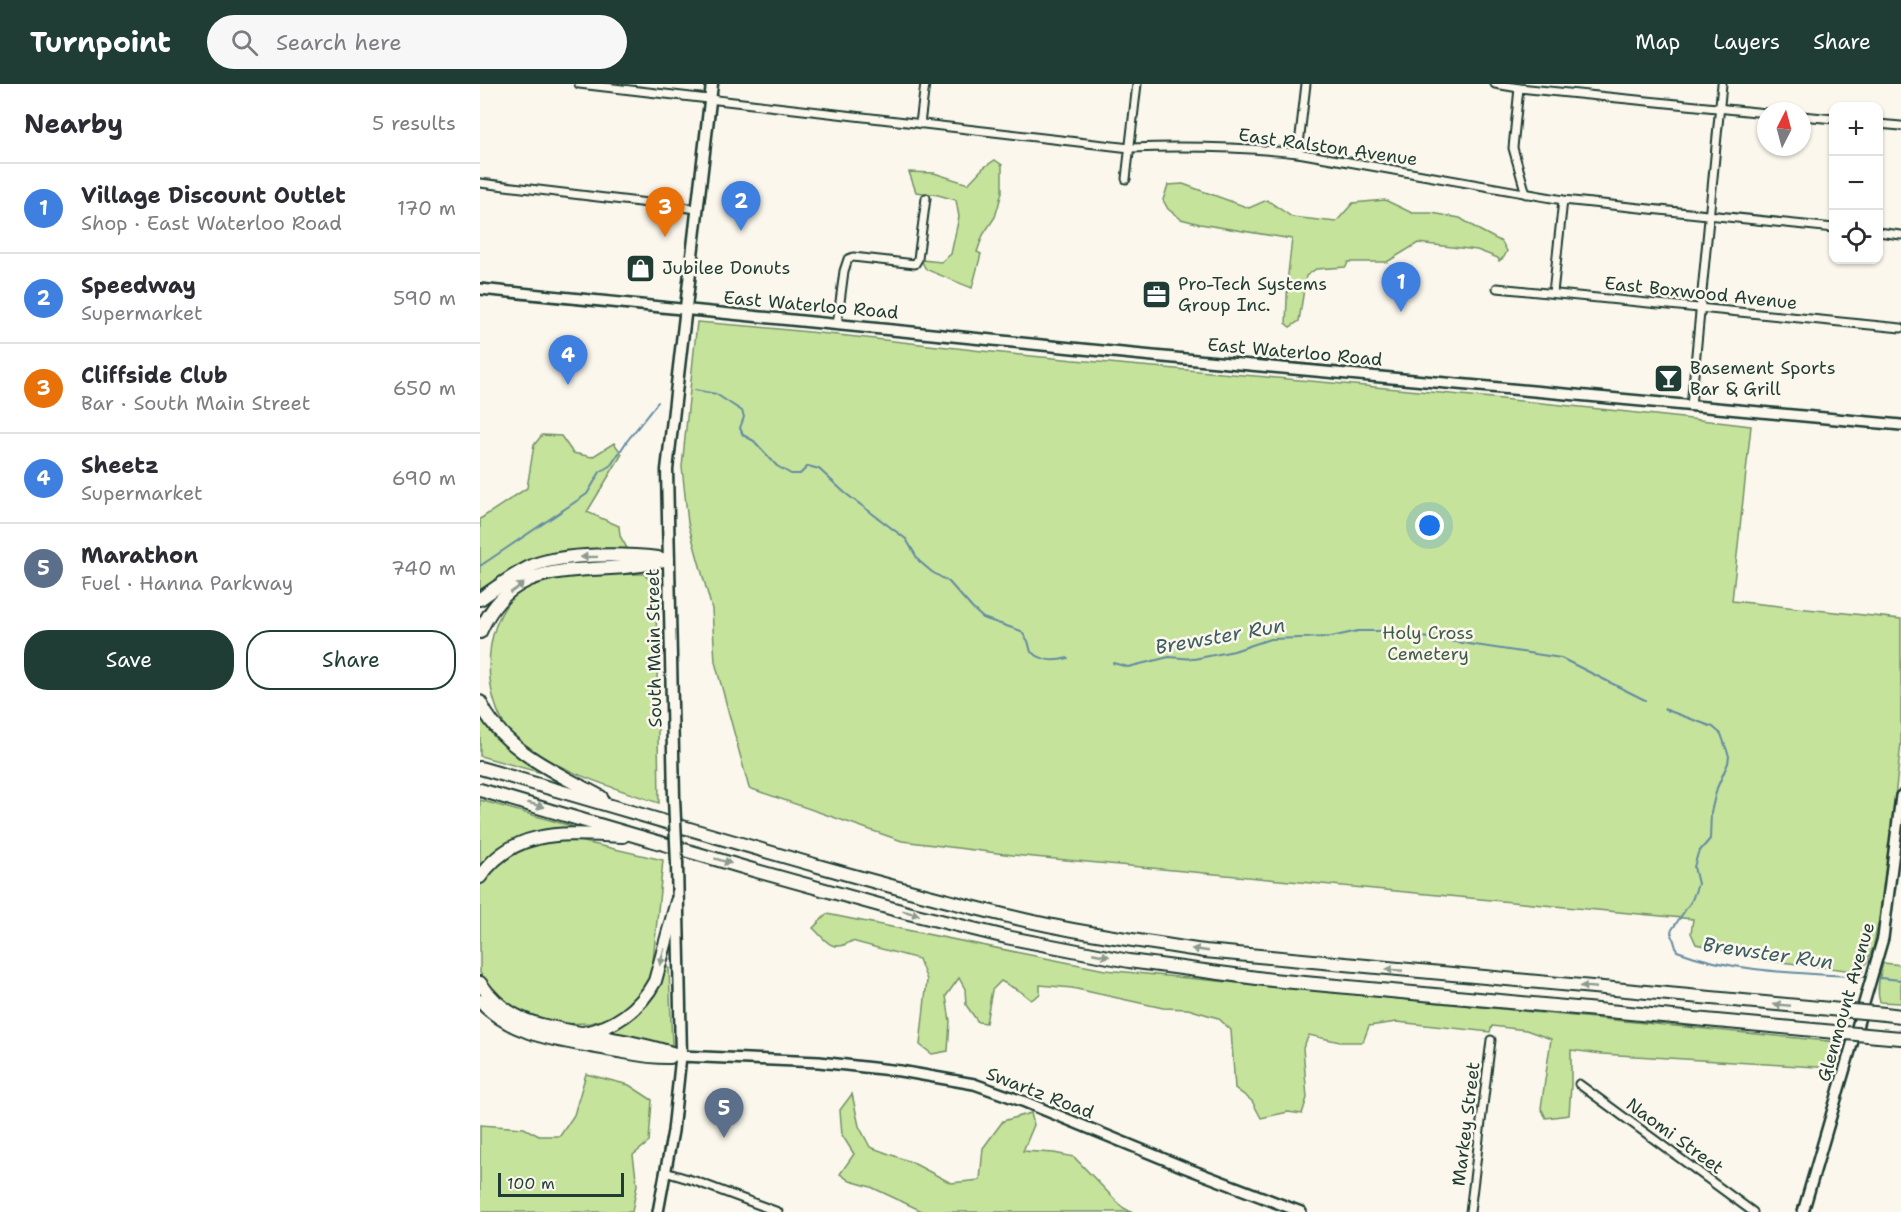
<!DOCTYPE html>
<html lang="en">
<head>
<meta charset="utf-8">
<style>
  body { margin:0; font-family:"Shantell Sans",sans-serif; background:#f7f7f7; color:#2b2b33 }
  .controls { position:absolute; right:18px; top:18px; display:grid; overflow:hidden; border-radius:12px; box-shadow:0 2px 4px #0004 }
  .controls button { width:54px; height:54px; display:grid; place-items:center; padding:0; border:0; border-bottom:2px solid #e1e1e2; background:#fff; color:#2b2b33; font:30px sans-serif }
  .compass { position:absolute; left:1277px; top:18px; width:54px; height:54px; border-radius:50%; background:#fff; box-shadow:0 2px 4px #0004; rotate:6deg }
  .scale { position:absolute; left:18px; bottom:15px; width:126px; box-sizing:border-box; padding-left:6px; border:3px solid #1f3d34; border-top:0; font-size:16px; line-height:21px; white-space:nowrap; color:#1f3d34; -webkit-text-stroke:4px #fbf7ec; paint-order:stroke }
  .you { position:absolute; left:950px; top:442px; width:21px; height:21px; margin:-15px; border:4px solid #fff; border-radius:50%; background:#1a73e8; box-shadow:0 0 0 9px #1a73e833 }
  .badge { display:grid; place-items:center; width:39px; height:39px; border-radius:50%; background:#1f3d34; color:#fff; font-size:20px; font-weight:700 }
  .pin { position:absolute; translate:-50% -50px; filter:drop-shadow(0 2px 3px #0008) }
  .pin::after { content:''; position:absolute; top:32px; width:21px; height:18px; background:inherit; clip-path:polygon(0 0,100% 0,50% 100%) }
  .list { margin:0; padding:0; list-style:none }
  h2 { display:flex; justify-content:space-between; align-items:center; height:78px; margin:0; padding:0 24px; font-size:26px }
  h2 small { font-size:20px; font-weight:400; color:#7c7c81 }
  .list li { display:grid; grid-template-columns:39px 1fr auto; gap:18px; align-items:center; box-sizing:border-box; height:90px; padding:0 24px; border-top:2px solid #e1e1e2 }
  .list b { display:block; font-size:22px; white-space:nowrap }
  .list p { margin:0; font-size:20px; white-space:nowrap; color:#7c7c81 }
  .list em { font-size:20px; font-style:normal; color:#7c7c81 }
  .actions { display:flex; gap:12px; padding:18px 24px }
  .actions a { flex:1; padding:14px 0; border:2px solid #1f3d34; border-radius:24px; text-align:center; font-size:21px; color:#1f3d34 }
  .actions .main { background:#1f3d34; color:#fff }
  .icon { flex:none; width:33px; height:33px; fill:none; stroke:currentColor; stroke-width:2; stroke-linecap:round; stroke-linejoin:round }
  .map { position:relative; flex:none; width:1421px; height:1128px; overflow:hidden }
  header { display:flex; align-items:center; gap:36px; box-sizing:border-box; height:84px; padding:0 30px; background:#1f3d34; color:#fff }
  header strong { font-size:28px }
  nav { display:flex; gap:33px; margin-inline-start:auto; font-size:21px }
  .search { width:420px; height:54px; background:#f7f7f7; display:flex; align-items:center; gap:15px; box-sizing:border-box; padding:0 21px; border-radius:33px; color:#7c7c81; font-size:22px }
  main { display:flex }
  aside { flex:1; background:#fff }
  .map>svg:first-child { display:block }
</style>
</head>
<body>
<header>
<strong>Turnpoint</strong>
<div class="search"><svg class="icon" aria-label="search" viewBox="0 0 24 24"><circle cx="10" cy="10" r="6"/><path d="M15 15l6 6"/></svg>Search here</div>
<nav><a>Map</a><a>Layers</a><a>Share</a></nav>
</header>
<main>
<aside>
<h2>Nearby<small>5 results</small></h2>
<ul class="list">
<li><span class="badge" style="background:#3f7fe0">1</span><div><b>Village Discount Outlet</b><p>Shop · East Waterloo Road</p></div><em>170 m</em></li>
<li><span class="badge" style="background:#3f7fe0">2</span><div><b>Speedway</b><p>Supermarket</p></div><em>590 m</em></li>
<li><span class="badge" style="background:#e8710a">3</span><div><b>Cliffside Club</b><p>Bar · South Main Street</p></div><em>650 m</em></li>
<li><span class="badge" style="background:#3f7fe0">4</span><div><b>Sheetz</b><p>Supermarket</p></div><em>690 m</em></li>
<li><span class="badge" style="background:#5c6f8a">5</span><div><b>Marathon</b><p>Fuel · Hanna Parkway</p></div><em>740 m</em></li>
</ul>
<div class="actions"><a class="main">Save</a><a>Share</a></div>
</aside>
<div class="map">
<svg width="1421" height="1128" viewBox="0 0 1421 1128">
  <rect width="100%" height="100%" fill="#fbf7ec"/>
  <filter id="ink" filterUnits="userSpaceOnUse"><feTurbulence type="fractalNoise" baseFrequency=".0167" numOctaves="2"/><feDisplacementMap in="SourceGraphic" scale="12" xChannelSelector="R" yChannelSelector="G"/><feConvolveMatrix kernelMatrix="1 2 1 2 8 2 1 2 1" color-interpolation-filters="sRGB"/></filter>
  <g filter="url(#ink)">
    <g fill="#c6e39b" stroke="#729068" stroke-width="1.5">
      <path d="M 515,76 L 522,81 L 522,108 L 518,123 L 515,133 L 503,151 L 497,168 L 501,170 L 492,204 C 490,203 449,187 446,185 C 444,183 443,179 441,176 L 461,178 L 471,170 L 479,133 L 476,116 L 458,111 L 436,108 L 429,88 L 454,89 L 488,100 L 503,84 Z"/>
      <polygon points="703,100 769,124 787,116 812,133 856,138 873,119 905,116 932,129 952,129 980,134 999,146 1022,158 1027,167 1024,173 1019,177 1018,174 997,166 938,159 907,178 868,178 866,183 836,185 826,192 819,237 810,243 806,240 808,190 812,155 720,140 701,135 688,125 683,116 688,101"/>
      <path d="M 217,238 C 332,246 447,262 561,273 C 798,294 1035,314 1271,342 L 1252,517 L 1421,535 L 1421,659 L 1404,813 L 1393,864 L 1382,888 L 1284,876 L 1216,860 L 1211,849 L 1213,835 L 533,771 L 422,757 L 269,704 L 235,578 L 232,525 L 208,439 L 202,383 Z"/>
      <polygon points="62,351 81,352 93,369 112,373 134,359 142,370 107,428 139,442 140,452 147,464 136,467 45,478 0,508 0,435 47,404 54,361"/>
      <path d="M 111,490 L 164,490 L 172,499 L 176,514 L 179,719 C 128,702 73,686 31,651 C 0,611 0,533 45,503 C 65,492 88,492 111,490 Z"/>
      <polygon points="0,627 14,653 57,684 58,688 0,672"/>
      <path d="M 0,716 L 91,742 L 89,746 C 55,741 22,756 0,783 Z"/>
      <polygon points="91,755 183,776 172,887 162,911 137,932 110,939 78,940 50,934 19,914 0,889 0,802 22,775 52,757"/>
      <path d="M 347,830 L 625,886 L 1358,958 L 1353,984 L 1122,970 L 1091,966 L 1091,1001 L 1089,1031 L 1066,1034 L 1061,1024 L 1071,955 L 1046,946 L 1012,942 L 1010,948 L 917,938 L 889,942 L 883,958 L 860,958 L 829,951 L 823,964 L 827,1014 L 822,1030 L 808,1028 L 781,1034 L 772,1017 L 755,1004 L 751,946 L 738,934 L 708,925 L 683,924 L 592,904 L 560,901 L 560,910 L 551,916 L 541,908 L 521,897 L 512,906 L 506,939 L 498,938 L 486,921 L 485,905 L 479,894 L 466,912 L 470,937 L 468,967 L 452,970 L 440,961 L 447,896 L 439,875 L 372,857 C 351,869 348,858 333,844 Z"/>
      <path d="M 1403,879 L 1421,881 L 1421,919 L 1400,918 C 1396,904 1400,892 1403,879 Z"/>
      <polygon points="185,883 189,884 192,961 178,961 117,950 180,896"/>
      <polygon points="106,990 149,1001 172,1016 169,1058 153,1071 157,1101 152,1128 0,1128 0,1041 44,1044 59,1052 80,1052 94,1031"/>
      <polygon points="372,1010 379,1042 390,1063 431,1078 471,1099 500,1096 503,1064 523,1037 551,1029 554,1041 543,1067 574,1069 594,1073 642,1123 651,1128 444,1128 391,1103 370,1097 360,1090 374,1070 362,1051 360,1026"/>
    </g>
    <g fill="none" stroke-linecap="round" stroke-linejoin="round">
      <g stroke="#628ba1" stroke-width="2">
        <path d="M 215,306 L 236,310 L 262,327 L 264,333 L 260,344 L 263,351 L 274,357 L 297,382 L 311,390 L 320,390 L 328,382 L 339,385 L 365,409 L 426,455 L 439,477 L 452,488 L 469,498 L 492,524 L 503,534 L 541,547 L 548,557 L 551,568 C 564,577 572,578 588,574"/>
        <polyline points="0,482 107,410 120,388 131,381 147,357 178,318"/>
        <polyline points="633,579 648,583 689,573 714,575 754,567 790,555 851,553 878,547 903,547 1081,574 1165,616"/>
        <path d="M 1184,625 L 1233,643 L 1241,650 L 1249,672 L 1248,679 L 1237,704 L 1231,728 L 1230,755 L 1218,769 L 1214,783 L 1218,800 L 1212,816 L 1191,847 L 1197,867 C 1256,889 1322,889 1385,893"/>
        <polyline points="1400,894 1421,896"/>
      </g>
      <defs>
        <g id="street">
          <path d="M 99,0 L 650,64 C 707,62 761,63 818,69 L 1083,116 L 1354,144"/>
          <polyline points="1015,0 1039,4 1286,29"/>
          <polyline points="1039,4 1033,64 1046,110"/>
          <polyline points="1322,32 1354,35"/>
          <polyline points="440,40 445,0"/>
          <polyline points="1398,40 1421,42"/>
          <polyline points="818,69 826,0"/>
          <polyline points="646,95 657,0"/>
          <polyline points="0,99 218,125"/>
          <polyline points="1398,148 1421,151"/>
          <polyline points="1017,204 1421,244"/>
          <polyline points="1073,209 1083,116"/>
          <polyline points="357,241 364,187 368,175 373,173 435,180 438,175 446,114"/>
          <polyline points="1211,322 1242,0"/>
          <polyline points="1099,1000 1273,1128"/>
          <polyline points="185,1088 215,1097 298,1128"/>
          <polyline points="990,1128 1011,956"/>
        </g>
        <g id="secondary">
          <polyline points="0,205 673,272 1421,341"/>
          <polyline points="178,1128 193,1047 201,972 339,978 420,987 494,1000 545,1018 706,1084 821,1128"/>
          <polyline points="1323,1128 1403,854 1421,712"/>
        </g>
        <g id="primary">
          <polyline points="194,714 187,386 232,0"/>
          <polyline points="197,780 201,972"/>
        </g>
        <g id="highway">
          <path d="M 0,515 C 17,503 35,489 54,481 C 86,469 145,470 178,474"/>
          <path d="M 0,548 C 33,472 95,491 161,481 C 170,480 179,477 188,475"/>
          <path d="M 0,618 C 22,666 77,689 121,713"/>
          <path d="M 0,684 C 176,734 350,789 528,832 C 593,848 659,857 725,867 L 1361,926"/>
          <polyline points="0,706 266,784 428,829 526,853 649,877 792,896 1355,948"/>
          <path d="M 0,793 C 35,742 89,750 143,752"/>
          <path d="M 0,899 C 27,938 58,941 101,949 C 134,955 169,961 201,972"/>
          <path d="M 0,917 C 33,953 81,956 127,965 C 147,968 169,974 190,973"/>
          <polyline points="1405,930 1421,932"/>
          <path d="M 103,949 C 134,944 160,925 175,897 L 197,817"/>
          <polyline points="1398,952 1421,954"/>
        </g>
      </defs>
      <use href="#street" stroke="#1f3d34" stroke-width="11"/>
      <use href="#secondary" stroke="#1f3d34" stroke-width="14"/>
      <use href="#primary" stroke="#1f3d34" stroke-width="15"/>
      <use href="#highway" stroke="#1f3d34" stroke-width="16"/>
      <use href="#street" stroke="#fbf7ec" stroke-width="7"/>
      <use href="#secondary" stroke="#fbf7ec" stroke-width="9"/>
      <use href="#primary" stroke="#fbf7ec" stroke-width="10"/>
      <use href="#highway" stroke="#fbf7ec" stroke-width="12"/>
      <defs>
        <polyline id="primary-bridge" points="194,714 197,780"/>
        <g id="highway-bridge">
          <polyline points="1361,926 1405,930"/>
          <polyline points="1355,948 1398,952"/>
        </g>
      </defs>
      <use href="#primary-bridge" stroke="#1f3d34" stroke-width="15" stroke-linecap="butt"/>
      <use href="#highway-bridge" stroke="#1f3d34" stroke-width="16" stroke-linecap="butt"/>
      <use href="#primary-bridge" stroke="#fbf7ec" stroke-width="10"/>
      <use href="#highway-bridge" stroke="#fbf7ec" stroke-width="12"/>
    </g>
    <defs><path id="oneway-solid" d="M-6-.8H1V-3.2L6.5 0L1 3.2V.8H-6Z" transform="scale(1.5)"/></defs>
    <g fill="#8d9a90">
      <use href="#oneway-solid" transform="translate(109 473) rotate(179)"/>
      <use href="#oneway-solid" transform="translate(37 504) rotate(-35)"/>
      <use href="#oneway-solid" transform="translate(56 721) rotate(16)"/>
      <use href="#oneway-solid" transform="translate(243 777) rotate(17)"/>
      <use href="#oneway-solid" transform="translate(431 829) rotate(15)"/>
      <use href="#oneway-solid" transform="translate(720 866) rotate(-172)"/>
      <use href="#oneway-solid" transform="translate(621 871) rotate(11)"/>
      <use href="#oneway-solid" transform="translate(182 873) rotate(105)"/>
      <use href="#oneway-solid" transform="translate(914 886) rotate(-175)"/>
      <use href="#oneway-solid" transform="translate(1108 903) rotate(-175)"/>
      <use href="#oneway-solid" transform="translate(1302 921) rotate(-175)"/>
    </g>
  </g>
  <defs>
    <symbol id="shop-square" viewBox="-11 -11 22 22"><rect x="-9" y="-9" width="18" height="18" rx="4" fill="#1f3d34" stroke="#fbf7ec"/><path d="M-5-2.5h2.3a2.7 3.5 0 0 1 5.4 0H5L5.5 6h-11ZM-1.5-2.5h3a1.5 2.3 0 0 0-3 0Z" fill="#fff"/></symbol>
    <symbol id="office-square" viewBox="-11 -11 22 22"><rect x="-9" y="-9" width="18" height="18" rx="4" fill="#1f3d34" stroke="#fbf7ec"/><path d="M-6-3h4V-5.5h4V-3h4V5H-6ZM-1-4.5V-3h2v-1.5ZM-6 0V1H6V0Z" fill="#fff"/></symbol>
    <symbol id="bar-square" viewBox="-11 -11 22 22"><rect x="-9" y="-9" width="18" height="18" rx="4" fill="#1f3d34" stroke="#fbf7ec"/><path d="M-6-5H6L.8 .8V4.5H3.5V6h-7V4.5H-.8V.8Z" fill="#fff"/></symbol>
  </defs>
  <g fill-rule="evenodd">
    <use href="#shop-square" x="144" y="168" width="33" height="33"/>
    <use href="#office-square" x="660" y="194" width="33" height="33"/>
    <use href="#bar-square" x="1172" y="278" width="33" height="33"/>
  </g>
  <g text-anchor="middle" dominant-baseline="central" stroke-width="5" stroke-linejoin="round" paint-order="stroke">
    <g font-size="18" fill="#1f3d34" stroke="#fbf7ec">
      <text transform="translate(848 63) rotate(8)">East Ralston Avenue</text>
      <text transform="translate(1221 209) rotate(6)">East Boxwood Avenue</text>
      <text transform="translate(331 221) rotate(5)">East Waterloo Road</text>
      <text transform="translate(815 268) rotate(5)">East Waterloo Road</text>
      <text transform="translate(174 564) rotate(-91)">South Main Street</text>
      <text transform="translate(1366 918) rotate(-74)">Glenmount Avenue</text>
      <text transform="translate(560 1009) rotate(21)">Swartz Road</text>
      <text transform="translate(986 1040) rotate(-83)">Markey Street</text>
      <text transform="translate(1195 1052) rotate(36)">Naomi Street</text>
    </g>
    <g font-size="18" fill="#1f3d34" stroke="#fbf7ec" text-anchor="start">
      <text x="182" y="184">Jubilee Donuts</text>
      <text x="698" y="200">Pro-Tech Systems<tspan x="698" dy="21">Group Inc.</tspan></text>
      <text x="1210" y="284">Basement Sports<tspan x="1210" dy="21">Bar &amp; Grill</tspan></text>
    </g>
    <g font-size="18" fill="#405e49" stroke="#fbf7ec">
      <text x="948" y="549">Holy Cross<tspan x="948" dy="21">Cemetery</tspan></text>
    </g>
    <g font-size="20" font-style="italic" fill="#3b5e62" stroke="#fbf7ec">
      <text transform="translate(740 552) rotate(-10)">Brewster Run</text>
      <text transform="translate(1288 869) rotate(8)">Brewster Run</text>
    </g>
  </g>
</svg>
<div class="controls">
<button>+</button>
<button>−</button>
<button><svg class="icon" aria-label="locate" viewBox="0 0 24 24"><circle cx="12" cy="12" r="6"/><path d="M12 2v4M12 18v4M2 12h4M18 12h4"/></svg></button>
</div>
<svg class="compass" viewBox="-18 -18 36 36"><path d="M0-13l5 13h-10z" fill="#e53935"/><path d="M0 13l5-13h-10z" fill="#7c7c81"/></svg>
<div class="scale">100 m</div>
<div class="you"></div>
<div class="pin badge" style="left:921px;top:228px;background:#3f7fe0">1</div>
<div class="pin badge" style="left:261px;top:147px;background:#3f7fe0">2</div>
<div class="pin badge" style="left:185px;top:153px;background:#e8710a">3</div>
<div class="pin badge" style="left:88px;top:301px;background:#3f7fe0">4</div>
<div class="pin badge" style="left:244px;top:1054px;background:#5c6f8a">5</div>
</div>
</main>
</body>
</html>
